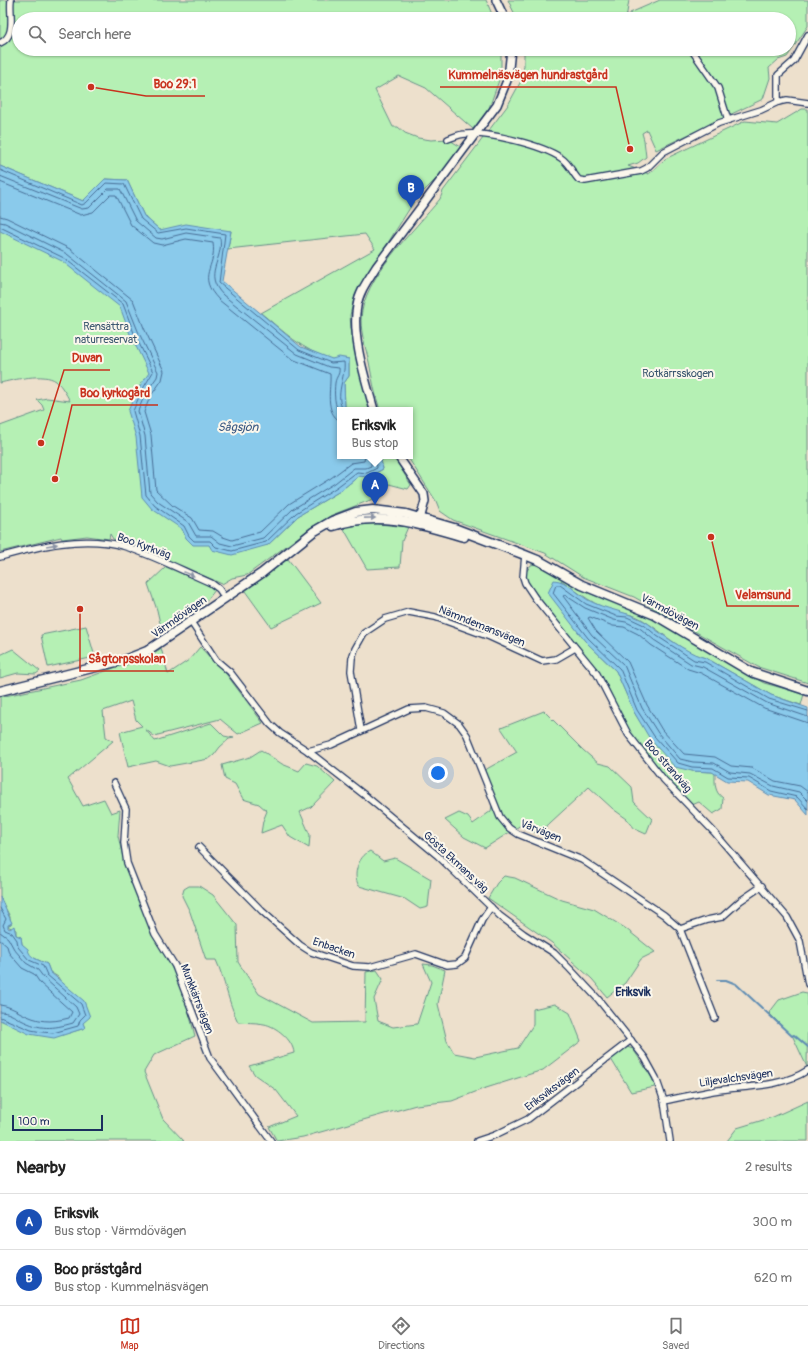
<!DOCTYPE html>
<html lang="en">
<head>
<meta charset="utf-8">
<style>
  body { margin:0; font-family:Pangolin,sans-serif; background:#f2f2f2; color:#222 }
  .scale { position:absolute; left:12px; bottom:10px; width:91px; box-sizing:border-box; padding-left:4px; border:2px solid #1b2f5e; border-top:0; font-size:11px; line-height:14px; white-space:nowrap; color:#1b2f5e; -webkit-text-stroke:3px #fbf7ec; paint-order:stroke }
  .you { position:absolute; left:438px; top:773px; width:14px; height:14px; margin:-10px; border:3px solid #fff; border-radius:50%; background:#1a73e8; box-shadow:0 0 0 6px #1a73e833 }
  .badge { display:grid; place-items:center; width:26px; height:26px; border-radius:50%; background:#c8321e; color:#fff; font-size:13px; font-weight:700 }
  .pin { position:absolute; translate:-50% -33px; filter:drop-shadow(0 1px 2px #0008) }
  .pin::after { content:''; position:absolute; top:21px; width:14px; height:12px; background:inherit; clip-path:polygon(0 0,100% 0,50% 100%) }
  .popup { position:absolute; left:337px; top:407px; width:76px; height:52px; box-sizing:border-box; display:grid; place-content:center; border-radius:0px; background:#fff; filter:drop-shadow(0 1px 3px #0005); font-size:13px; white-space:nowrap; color:#767676 }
  .popup b { font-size:15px; color:#222 }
  .popup::after { content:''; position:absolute; left:50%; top:100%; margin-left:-8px; border:8px solid transparent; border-top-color:#fff }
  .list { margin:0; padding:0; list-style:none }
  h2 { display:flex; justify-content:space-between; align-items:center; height:52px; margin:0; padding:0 16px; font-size:17px }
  h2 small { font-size:13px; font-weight:400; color:#767676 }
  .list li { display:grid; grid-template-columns:26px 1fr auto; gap:12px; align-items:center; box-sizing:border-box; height:56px; padding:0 16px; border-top:1px solid #e0e0e0 }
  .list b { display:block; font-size:15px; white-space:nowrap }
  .list p { margin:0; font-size:13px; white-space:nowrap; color:#767676 }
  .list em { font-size:13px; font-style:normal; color:#767676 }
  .icon { flex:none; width:22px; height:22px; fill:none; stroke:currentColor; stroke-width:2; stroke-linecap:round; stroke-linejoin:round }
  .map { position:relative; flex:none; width:808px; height:1141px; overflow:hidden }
  .search { position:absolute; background:#fff; box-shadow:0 1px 3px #0004; left:12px; right:12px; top:12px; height:44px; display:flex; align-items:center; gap:10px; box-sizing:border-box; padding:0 14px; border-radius:22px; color:#767676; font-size:15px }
  .sheet { height:164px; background:#fff }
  nav { display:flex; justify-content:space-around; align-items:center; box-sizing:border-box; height:56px; border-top:1px solid #e0e0e0; background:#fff; font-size:11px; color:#767676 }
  nav a { display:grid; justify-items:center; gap:2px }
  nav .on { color:#c8321e }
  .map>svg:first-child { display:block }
</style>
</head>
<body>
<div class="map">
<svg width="808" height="1141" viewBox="0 0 808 1141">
  <rect width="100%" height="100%" fill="#ede0cc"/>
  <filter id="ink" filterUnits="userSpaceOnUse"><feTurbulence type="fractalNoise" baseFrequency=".025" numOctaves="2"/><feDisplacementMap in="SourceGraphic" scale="8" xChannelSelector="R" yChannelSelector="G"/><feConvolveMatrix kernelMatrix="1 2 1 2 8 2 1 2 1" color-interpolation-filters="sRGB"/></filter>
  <g filter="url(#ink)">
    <g fill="#b5f0b4" stroke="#689089">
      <path d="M 0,0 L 486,0 L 494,19 L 19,19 L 19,49 L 501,49 L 501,75 L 489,108 L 473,129 L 426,88 L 399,76 L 375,90 L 393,127 L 398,127 L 405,133 L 418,138 L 431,140 L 448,139 L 461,147 L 440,175 L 415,200 L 355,295 L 350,315 L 351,329 L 370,410 L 351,410 L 345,407 L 344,383 L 349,376 L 349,359 C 342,357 335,360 331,359 C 303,351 283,331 261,313 L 375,249 L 365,234 L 228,249 L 231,231 L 160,230 L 144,216 L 127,180 L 105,179 L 83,201 L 0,166 Z"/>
      <polygon points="508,0 629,0 626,19 517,19"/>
      <path d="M 660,0 L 808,0 L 808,26 L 787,57 L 778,60 L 769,68 L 770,78 L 763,99 L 656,150 L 647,130 L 642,133 L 644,140 L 646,157 L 638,163 L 628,166 L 649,174 L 665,159 L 745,121 L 777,124 L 802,109 L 808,109 L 808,683 L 758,667 L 634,597 L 583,577 L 545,553 L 453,520 L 440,511 L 436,501 L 407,456 L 410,456 L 410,410 L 380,410 C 375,395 372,378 369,362 C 366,349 361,334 361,320 C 362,278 414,231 440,199 L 443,191 L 508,105 L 521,81 L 524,66 L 524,49 L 789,49 L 789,19 L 630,19 L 630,13 Z"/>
      <path d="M 0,202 L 117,254 L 209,545 L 268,545 L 298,516 L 340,491 L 359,476 L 368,477 L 383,469 L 380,456 L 393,456 L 411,485 L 408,489 L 389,484 L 382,497 L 373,499 L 332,515 L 312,527 L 247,575 L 232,578 L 222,584 L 137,547 L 113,539 L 110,534 L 109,539 L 87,536 L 62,539 L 61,537 L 0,552 L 0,426 L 44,410 L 42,405 L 37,400 L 47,398 L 70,401 C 66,394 62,386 56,381 C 44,372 13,380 0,383 Z"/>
      <polygon points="360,522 408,527 402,541 400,567 367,569 344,529 349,525"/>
      <polygon points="288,559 321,603 271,627 245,591"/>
      <path d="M 535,564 L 594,595 L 654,618 L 731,665 L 764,683 L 804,694 L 801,705 L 771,695 L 706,658 C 684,654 665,634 646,622 C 637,615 628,614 617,612 C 596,607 579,593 561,580 L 585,641 L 616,671 L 634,712 L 651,739 L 664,752 L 692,771 L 712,772 L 715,773 C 715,783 714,792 723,798 L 722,809 L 713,814 L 699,802 L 692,805 L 665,777 L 631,734 L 602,676 L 527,582 L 526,572 L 531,565 Z"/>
      <polygon points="166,567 209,585 215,590 205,603 162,632 157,610 148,584"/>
      <polygon points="86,626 95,657 48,667 41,635"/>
      <polygon points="200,647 227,675 263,723 238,734 220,719 154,736 145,729 155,741 211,723 224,736 234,738 229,739 220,747 214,755 209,759 170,766 156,761 128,767 120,732 142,726 136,720 131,701 103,711 106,737 113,741 68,779 83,806 104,799 111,813 120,810 118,836 125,866 152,932 177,977 186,1001 195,1036 154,1055 144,1072 163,1119 184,1141 0,1141 0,1020 62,1035 85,1028 58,977 50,972 47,964 32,957 28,953 22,944 21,937 16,935 16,930 7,926 11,924 10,917 0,897 0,697 81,680 155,653 161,648 168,674 189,660"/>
      <polygon points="13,649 40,671 36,674 18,673 0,678 0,655"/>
      <polygon points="544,711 583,750 598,763 610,766 632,787 634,802 652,819 646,834 635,829 627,819 613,809 589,787 538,834 521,825 485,848 464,837 445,820 459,813 468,817 473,824 491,811 494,796 483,771 517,752 501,728"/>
      <polygon points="261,750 282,764 299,771 306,763 317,766 335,782 311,807 300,812 310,835 309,848 290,837 282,825 261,833 263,821 267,811 259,804 243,799 235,784 225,779 222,765 250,757"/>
      <path d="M 370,851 L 383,861 L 395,858 L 431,879 L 428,907 L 420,909 L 405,899 L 359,886 C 352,875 358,857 370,851 Z"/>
      <polygon points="504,876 515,878 562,900 594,909 625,928 655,952 641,959 625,983 607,997 592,979 552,943 488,898 497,883"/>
      <path d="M 189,886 L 199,886 L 213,895 L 237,925 L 238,962 L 259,994 L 313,1023 L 365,1022 L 366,972 L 377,970 L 383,979 L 374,999 L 378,1021 L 393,1027 L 417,1024 L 431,982 L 423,964 L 432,965 L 445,970 L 438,1004 L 447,1041 L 454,1053 L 475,1057 L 518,1048 L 533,1025 L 533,1009 L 555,1004 L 570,1013 L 581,1041 L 543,1070 L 483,1089 L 452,1101 L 416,1105 L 303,1137 L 277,1141 L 269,1127 L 296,1116 L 276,1090 L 255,1075 L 249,1066 L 294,1053 C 293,1040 276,1026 264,1024 C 255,1022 246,1023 238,1022 C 228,1002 225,980 216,960 L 206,960 L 190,912 L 182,896 L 184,889 Z"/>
      <polygon points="802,992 807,993 808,998 807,1067 793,1037 769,1013 779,1000"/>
      <polygon points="627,1047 633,1049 652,1078 655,1087 631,1092 611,1059"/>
      <polygon points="808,1101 808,1141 727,1141 737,1128 773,1117"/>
    </g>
    <g fill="#8acaeb" stroke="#5e8cb3">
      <polygon points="0,166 83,201 105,179 127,180 144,216 160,230 186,224 231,231 222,281 301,347 332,359 339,357 349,359 349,376 344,383 345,407 351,410 340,410 340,456 380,456 383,469 368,477 359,476 340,491 298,516 268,545 232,555 212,550 209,545 193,545 186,538 182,529 152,509 142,497 136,437 128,411 137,390 149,373 130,334 120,307 62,261 0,231"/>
      <path d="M 554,580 C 568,581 576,593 588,600 C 606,610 626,611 644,621 C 650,624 654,629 659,632 C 671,641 692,655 706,658 L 771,695 L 808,708 L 808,815 L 795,800 L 769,795 L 748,782 L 727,781 L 712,772 L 692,771 L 675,767 L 650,739 L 634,712 L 616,671 L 585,641 L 548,593 Z"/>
      <path d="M 0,897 L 12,923 L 8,925 L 8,928 L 10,929 L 14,926 L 16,935 L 21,937 L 22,944 L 28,949 C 29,958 39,960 47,964 L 50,972 L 84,1001 L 90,1017 L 83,1023 L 85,1028 L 54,1038 L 29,1034 L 0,1020 Z"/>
    </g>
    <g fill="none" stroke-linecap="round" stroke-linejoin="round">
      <g stroke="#476d96" stroke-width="1">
        <path d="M 0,170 L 82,205 L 86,203 L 106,183 L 124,184 L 141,219 L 158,233 L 186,228 L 225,234 L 219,283 L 299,350 L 331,363 L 344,362 C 346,377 334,395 343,410"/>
        <path d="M 0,176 L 82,209 L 89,208 L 108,189 L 120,189 L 136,221 L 156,238 L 162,239 L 186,233 L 220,238 C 224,261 202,273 223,295 L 297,354 L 329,367 L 339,368 C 340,375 336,376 335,383 C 334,392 334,407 340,414"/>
        <path d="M 0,182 L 81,215 L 93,212 L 110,195 L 116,195 L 131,225 L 153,243 L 162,245 L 186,239 L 213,243 C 217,268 195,275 219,300 L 292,359 L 330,374 C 331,389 324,412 340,421"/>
        <polyline points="0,216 7,218 70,249 133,300 144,328 164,371 162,380 150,397 144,412 151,435 156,490 173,506 192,518 199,530 213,531 223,537 232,540 260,532 289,504 331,478 351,463 364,461 365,456"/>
        <polyline points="0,222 5,223 67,254 126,301 138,331 158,372 157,377 145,394 138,411 145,436 150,493 158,502 188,522 196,536 211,536 220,543 232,546 263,538 293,509 335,483 354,468 366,468 371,466 371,456"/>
        <polyline points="0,227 64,258 123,304 134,333 153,372 141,392 133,411 140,436 146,495 155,506 184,526 189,536 194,541 210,541 216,547 232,551 266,542 296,513 337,487 357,472 367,473 377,468 376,456"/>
        <polyline points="808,711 769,699 705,662 694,660 657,636 644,625 627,617 616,616 586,604 560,585 556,585 553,593 588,638 620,669 637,710 654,736 678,763 692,767 713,768 728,777 749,778 771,791 797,797 808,809"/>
        <polyline points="808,717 767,703 703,667 691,664 654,640 641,629 626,622 614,620 585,608 565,595 563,596 592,635 624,665 642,708 658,733 680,759 693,762 714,763 730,772 750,774 773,786 799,792 808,801"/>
        <polyline points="808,723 764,708 701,673 688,669 651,645 638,634 624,627 613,626 590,617 588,618 596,631 628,662 647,705 662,730 684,754 715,757 731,766 752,768 775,781 800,786 808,792"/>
        <polyline points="0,908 6,919 3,925 5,930 12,933 17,940 18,947 29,960 43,966 47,975 81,1004 85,1015 80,1020 78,1026 53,1033 42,1032 31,1030 0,1017"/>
        <path d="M 0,932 L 8,938 L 14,949 L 26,963 L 38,970 L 44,978 L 76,1007 L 79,1014 L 73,1023 C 52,1029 41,1030 21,1020 C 14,1016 8,1012 0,1012"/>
        <path d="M 0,940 L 7,946 L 9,953 L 22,968 L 34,974 L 40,983 L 72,1012 L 69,1018 C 50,1023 38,1022 21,1013 C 14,1009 8,1006 0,1005"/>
      </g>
      <polyline stroke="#5e8cb3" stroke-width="2" points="717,980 726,980 736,984 792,1036 794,1035 808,1047"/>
      <defs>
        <g id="minor">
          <path d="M 0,43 C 17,36 9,14 11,0"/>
          <polyline points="691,49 718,88 728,120"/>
          <polyline points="778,102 778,75 794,61 808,35"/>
          <path d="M 448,139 C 454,137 459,134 466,134 C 489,132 542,145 561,158 C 570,164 572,173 579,180 L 585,181 L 641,171 L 647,168 L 663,152 L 719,123 L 761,110 L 778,102 L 787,100 L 808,103"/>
          <polyline points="525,555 523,577 525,583 535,598 597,674 628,734 664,780 714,832 787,917 800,941 808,984"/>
          <path d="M 0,557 C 39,546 83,535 123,546 C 151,554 183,571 211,583 L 219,589 L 225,598"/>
          <polyline points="191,622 216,660 230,672 270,724 280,733 308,751 367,797 438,856 500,916 524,934 554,953 570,969 598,999 645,1058 656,1078 664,1101 670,1141"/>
          <polyline points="361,730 351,671 352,658 355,649 364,633 385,619 409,612 435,617 490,637 542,661 556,659 575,648"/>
          <polyline points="308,751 331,745 409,709 426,708 444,713 459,724 467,735 500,817 509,828 518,834 582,860 664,915 680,929 715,1018"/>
          <polyline points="114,783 126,809 124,843 127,863 155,934 175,966 210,1058 271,1141"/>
          <polyline points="199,847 262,911 300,945 311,952 353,966 370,967 416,954 447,965 457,964 465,958 482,920 491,907"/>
          <polyline points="680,929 707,920 722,917 740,901 762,886"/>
          <path d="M 664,1101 C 682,1097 700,1093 719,1090 C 749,1086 782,1087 808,1070"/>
          <polyline points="477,1141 495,1135 528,1119 631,1040"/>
        </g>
        <g id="tertiary">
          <polyline points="496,0 505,19"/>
          <path d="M 374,410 C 366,381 351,336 357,306 C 359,292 368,280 376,267 L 497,105 L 508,78 L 511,49"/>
          <polyline points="398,456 424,494 425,501 419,523"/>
        </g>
        <g id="secondary">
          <path d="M 333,526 C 379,510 419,524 464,537"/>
          <polyline points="0,691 124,660 147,651 262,573 313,532 332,521 356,512 373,510 406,514 454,528 525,555 540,561 582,585 655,615 751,672 808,691"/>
        </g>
      </defs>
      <use href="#minor" stroke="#1b2f5e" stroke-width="8"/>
      <use href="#tertiary" stroke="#1b2f5e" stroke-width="10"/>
      <use href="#secondary" stroke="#1b2f5e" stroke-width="11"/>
      <use href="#minor" stroke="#fbf7ec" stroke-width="5.5"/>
      <use href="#tertiary" stroke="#fbf7ec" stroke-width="7"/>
      <use href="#secondary" stroke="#fbf7ec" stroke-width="8"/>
    </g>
    <defs><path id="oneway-solid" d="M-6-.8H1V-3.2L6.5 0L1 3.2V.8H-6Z"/></defs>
    <g fill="#8b93a5">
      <use href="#oneway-solid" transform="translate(370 518) rotate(-1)"/>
      <use href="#oneway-solid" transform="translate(52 545) rotate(-9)"/>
      <use href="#oneway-solid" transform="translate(189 574) rotate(22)"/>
    </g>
  </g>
  <g text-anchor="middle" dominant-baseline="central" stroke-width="4" stroke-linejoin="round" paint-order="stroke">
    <g font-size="11" fill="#3a566f" stroke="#fbf7ec">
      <text x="106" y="326">Rensättra<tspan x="106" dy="13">naturreservat</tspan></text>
      <text x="678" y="373">Rotkärrsskogen</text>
    </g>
    <g font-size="11" fill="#1b2f5e" stroke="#fbf7ec">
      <text transform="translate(144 546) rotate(20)">Boo Kyrkväg</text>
      <text transform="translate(670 612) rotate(28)">Värmdövägen</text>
      <text transform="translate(179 617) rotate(-35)">Värmdövägen</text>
      <text transform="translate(482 626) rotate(22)">Nämndemansvägen</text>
      <text transform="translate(668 766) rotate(49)">Boo strandväg</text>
      <text transform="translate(541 831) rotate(22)">Vårvägen</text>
      <text transform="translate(456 862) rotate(43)">Gösta Ekmans väg</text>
      <text transform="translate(334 948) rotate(19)">Enbacken</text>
      <text transform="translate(197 999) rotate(69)">Munkkärrsvägen</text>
      <text transform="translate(736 1078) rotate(-8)">Liljevalchsvägen</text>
      <text transform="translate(552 1089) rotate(-37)">Eriksviksvägen</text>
    </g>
    <g font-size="12" font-style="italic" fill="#375681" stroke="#fbf7ec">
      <text x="238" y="427">Sågsjön</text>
    </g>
    <g font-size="12" font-weight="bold" fill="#1b2f5e" stroke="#fbf7ec">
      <text x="633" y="992">Eriksvik</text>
    </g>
  </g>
  <path fill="none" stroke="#c8321e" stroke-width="1.5" d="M630 149L616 87H440M91 87L146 96H205M41 443L64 370H110M55 479L72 405H158M711 537L727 606H799M80 609L80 671H174"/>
  <g fill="#c8321e" stroke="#fbf7ec" stroke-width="1.5">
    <circle cx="630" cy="149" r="4"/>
    <circle cx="91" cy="87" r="4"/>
    <circle cx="41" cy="443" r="4"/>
    <circle cx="55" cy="479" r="4"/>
    <circle cx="711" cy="537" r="4"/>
    <circle cx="80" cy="609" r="4"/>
  </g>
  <g font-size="12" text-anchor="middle" font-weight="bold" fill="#c8321e" stroke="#fbf7ec" stroke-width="4" stroke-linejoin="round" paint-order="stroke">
    <text x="528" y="79">Kummelnäsvägen hundrastgård</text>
    <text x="175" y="88">Boo 29:1</text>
    <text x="87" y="362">Duvan</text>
    <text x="115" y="397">Boo kyrkogård</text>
    <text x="763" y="599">Velamsund</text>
    <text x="127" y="663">Sågtorpsskolan</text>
  </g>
</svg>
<div class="scale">100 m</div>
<div class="you"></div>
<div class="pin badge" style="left:375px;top:505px;background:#1a4fb4">A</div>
<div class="popup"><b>Eriksvik</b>Bus stop</div>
<div class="pin badge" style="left:411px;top:208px;background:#1a4fb4">B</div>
<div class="search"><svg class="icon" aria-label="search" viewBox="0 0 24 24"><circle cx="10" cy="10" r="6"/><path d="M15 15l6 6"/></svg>Search here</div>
</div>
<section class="sheet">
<h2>Nearby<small>2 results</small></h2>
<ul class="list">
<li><span class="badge" style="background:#1a4fb4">A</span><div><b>Eriksvik</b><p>Bus stop · Värmdövägen</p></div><em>300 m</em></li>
<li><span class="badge" style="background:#1a4fb4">B</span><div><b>Boo prästgård</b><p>Bus stop · Kummelnäsvägen</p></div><em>620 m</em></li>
</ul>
</section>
<nav>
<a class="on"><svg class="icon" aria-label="map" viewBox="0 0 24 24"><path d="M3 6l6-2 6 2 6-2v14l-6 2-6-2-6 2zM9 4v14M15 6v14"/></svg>Map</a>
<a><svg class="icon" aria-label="directions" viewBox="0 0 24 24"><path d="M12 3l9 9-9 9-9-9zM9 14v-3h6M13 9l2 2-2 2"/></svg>Directions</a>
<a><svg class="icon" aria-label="saved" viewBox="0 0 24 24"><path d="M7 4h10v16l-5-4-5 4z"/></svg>Saved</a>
</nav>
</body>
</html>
